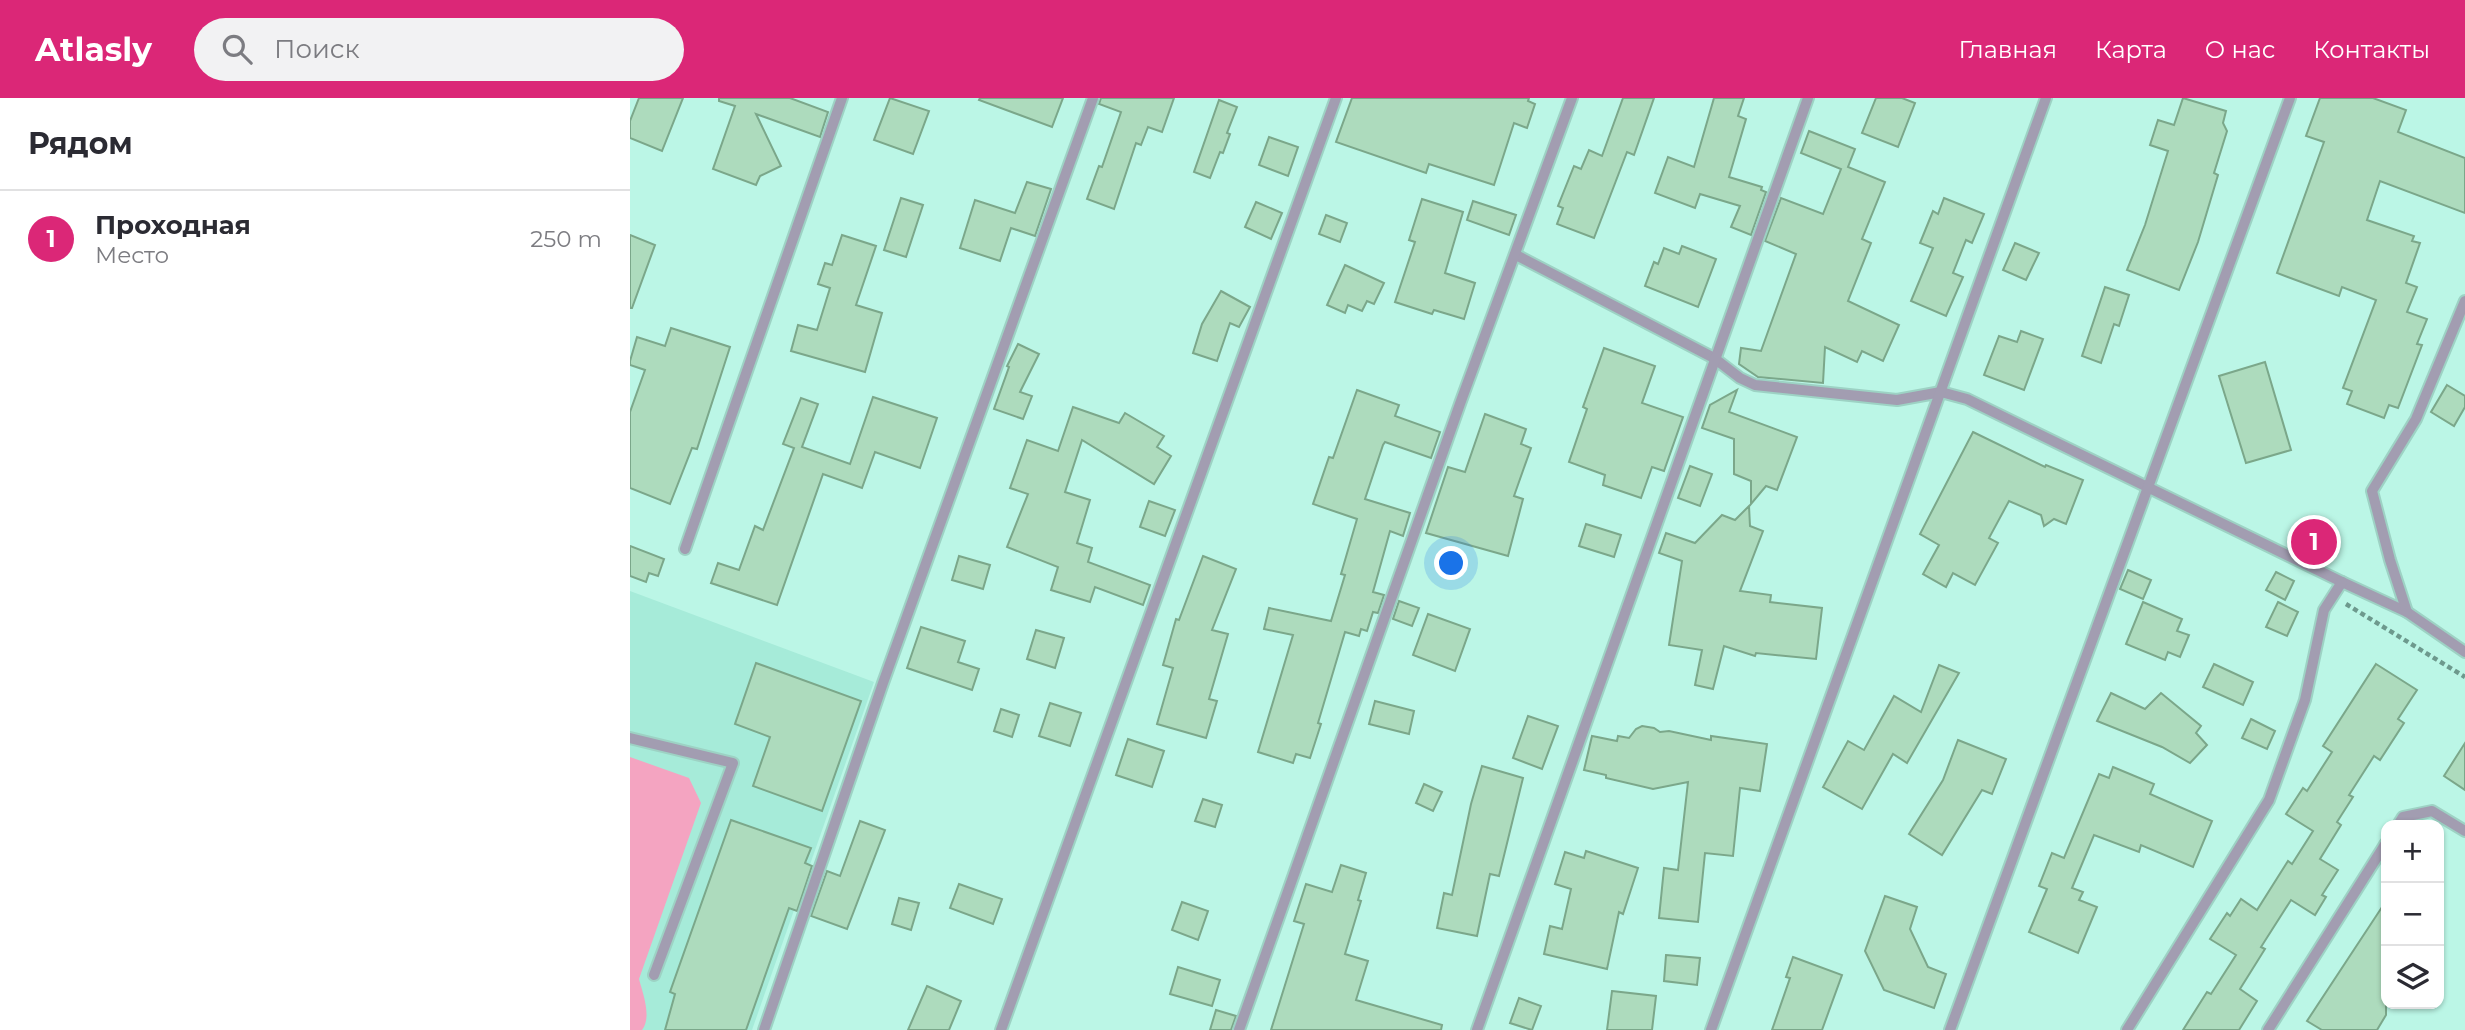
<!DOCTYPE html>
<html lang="ru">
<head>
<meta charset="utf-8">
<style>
  body { margin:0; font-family:Montserrat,sans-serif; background:#f2f2f3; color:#2b2b33 }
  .controls { position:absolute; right:21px; bottom:21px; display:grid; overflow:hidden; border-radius:14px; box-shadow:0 2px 5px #0004 }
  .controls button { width:63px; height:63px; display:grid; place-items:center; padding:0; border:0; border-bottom:2px solid #e1e1e2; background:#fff; color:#2b2b33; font:35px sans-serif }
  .you { position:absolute; left:822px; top:466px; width:24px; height:24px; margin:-18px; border:5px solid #fff; border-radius:50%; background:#1a73e8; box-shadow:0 0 0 10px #1a73e833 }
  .badge { display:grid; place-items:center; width:46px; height:46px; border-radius:50%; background:#db2777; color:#fff; font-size:23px; font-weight:700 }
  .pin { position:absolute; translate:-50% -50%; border:4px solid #fff; box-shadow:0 2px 7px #0006 }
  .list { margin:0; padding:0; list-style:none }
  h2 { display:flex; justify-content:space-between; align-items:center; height:91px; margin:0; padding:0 28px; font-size:30px }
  h2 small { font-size:23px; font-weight:400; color:#7c7c81 }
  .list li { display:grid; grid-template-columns:46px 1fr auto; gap:21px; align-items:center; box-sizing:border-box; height:98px; padding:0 28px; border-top:2px solid #e1e1e2 }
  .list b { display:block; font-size:26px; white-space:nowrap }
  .list p { margin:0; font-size:23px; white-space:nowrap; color:#7c7c81 }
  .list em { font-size:23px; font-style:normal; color:#7c7c81 }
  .icon { flex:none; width:38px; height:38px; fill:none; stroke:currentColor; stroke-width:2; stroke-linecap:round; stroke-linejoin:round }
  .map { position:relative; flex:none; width:1835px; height:932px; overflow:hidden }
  header { display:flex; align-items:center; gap:42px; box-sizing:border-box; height:98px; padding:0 35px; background:#db2777; color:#fff }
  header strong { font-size:33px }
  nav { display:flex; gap:38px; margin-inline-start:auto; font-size:24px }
  .search { width:490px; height:63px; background:#f2f2f3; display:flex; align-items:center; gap:18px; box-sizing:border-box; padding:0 24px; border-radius:38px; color:#7c7c81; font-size:26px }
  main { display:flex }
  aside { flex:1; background:#fff }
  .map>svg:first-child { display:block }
</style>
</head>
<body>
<header>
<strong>Atlasly</strong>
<div class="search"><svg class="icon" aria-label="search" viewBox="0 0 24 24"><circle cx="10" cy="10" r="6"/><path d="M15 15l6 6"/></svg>Поиск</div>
<nav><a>Главная</a><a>Карта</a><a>О нас</a><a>Контакты</a></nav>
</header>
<main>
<aside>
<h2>Рядом<small></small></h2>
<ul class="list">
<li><span class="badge">1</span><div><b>Проходная</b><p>Место</p></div><em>250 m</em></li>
</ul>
</aside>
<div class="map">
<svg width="1835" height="932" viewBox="0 0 1835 932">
  <rect width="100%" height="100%" fill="#bbf6e6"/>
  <polygon fill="#a6ebd9" points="0,493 244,584 122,932 0,932"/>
  <path fill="#f4a4c1" d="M 0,659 L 59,680 L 71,705 L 9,881 C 13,896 22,919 12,932 L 0,932 Z"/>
  <g fill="#addbbd" stroke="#7ba78a" stroke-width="2">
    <polygon points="9,0 53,0 32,53 0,40 0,23"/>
    <polygon points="89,0 160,0 198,14 190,39 126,16 151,68 130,78 126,87 83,71 105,8 89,3"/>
    <polygon points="260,0 299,13 283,56 244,42"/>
    <polygon points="350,0 433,0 422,29 349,2"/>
    <polygon points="471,0 544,0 532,34 518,29 511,47 506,45 484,111 457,101 469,68 472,69 491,14 469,6"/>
    <polygon points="722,0 899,0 898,3 905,6 897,30 884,25 864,87 799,66 796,75 706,44"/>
    <polygon points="993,0 1024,0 1004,57 997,54 964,140 927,126 933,110 928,108 944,68 951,71 959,52 972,58"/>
    <polygon points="1084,0 1114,0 1108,18 1116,21 1099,79 1132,89 1131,92 1136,94 1121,137 1101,129 1110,108 1070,96 1065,110 1025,95 1038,59 1064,69"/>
    <polygon points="1246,0 1272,0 1285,5 1268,49 1232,35"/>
    <polygon points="1553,0 1596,13 1593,25 1597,33 1584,75 1588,77 1568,144 1549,192 1497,172 1515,127 1538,53 1520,47 1528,22 1544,27"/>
    <polygon points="1690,0 1743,0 1776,12 1768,34 1835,60 1835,115 1750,83 1737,122 1784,138 1782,143 1790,145 1776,185 1787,189 1777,214 1797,221 1787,246 1792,247 1768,310 1759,307 1754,320 1717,306 1722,293 1713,290 1746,202 1712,189 1709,198 1647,175 1694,44 1676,38"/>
    <polygon points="589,2 607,9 597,35 600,36 593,55 590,54 580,80 564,74"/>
    <polygon points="1179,33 1225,51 1218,69 1255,84 1232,141 1241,145 1218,203 1269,227 1253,263 1232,253 1227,264 1195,249 1193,285 1128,279 1109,266 1111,250 1131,253 1166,156 1135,143 1151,100 1193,116 1211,71 1171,55"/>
    <polygon points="639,39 668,49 658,78 629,67"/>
    <polygon points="397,84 421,91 405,138 381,130 370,163 330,150 345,102 385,115"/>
    <polygon points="271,100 293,107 276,159 254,152"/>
    <polygon points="1314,100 1354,116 1342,145 1336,142 1323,175 1333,179 1316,218 1281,203 1303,150 1290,145 1303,113 1308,116"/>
    <polygon points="792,101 833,114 815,175 845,185 834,221 804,212 802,216 765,204 785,144 779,142"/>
    <polygon points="843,103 886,117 879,137 837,122"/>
    <polygon points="626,104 652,115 641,141 615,129"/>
    <polygon points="696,117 717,125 710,144 689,136"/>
    <polygon points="0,137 25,147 2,210 0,210"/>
    <polygon points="212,137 246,148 226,207 252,215 235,274 161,253 168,227 187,232 200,190 188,186 195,165 202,167"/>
    <polygon points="1385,145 1409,155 1396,182 1373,172"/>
    <polygon points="1052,148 1086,161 1068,209 1015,188 1024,164 1028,166 1034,150 1049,156"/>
    <polygon points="715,167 754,185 744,206 737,203 732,213 718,207 715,215 697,207"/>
    <polygon points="1475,189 1499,197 1489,228 1484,226 1471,265 1452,258"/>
    <polygon points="591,193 620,209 609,229 600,225 587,263 563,255 572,226"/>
    <polygon points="41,230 100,249 67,351 62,350 40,406 0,390 0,314 15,272 0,267 0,263 7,239 35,248"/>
    <polygon points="1391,233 1413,241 1394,292 1354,277 1369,238 1387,244"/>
    <polygon points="388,246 409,256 390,294 402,298 393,321 364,311 379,269 377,268"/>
    <polygon points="974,250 1025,268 1012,305 1053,319 1034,373 1022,369 1011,400 973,387 975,377 939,364 957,311 953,309"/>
    <polygon points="1635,264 1661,352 1616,365 1589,278"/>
    <polygon points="1817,287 1835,298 1835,309 1824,328 1801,314"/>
    <polygon points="727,292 769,307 765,318 810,334 801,360 755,344 753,347 735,401 780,415 773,438 760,433 743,494 754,497 748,515 743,514 737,533 731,531 729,538 715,534 688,625 691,626 680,660 666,656 663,665 628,654 663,537 634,531 639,510 701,523 715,477 711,476 727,421 683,406 699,359 703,360"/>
    <polygon points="1107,292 1099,314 1167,339 1147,392 1136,388 1121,406 1121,383 1104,376 1104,341 1072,330 1080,307"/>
    <polygon points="243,299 307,320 290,370 245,354 232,390 193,376 147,507 81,485 88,465 109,472 125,428 133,432 164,350 153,346 171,300 188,306 172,349 220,366"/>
    <polygon points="443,309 489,325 495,315 534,338 527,349 541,358 524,386 452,342 435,394 460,402 447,445 462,450 458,464 520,487 513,507 465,489 460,504 421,492 428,469 377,449 398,396 380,390 397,342 428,353"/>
    <polygon points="855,316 896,331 891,346 901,350 884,398 893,401 878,458 796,435 818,369 835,374"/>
    <polygon points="1343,334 1415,369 1416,367 1453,382 1436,426 1424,421 1414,428 1411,417 1379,403 1359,440 1368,445 1345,487 1323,475 1316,489 1293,476 1309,447 1290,436"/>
    <polygon points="1060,368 1082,376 1070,408 1048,400"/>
    <polygon points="519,403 545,412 535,438 510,429"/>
    <polygon points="1119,408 1120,428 1133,433 1110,493 1141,497 1140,504 1192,510 1186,561 1126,555 1125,558 1094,548 1083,591 1065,587 1072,552 1039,547 1052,463 1029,455 1036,435 1065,445 1092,417 1105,422"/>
    <polygon points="956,426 991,437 984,459 949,448"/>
    <polygon points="1685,426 1698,451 1691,465 1669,453"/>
    <polygon points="0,448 34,461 28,478 19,475 16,484 0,478"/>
    <polygon points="329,458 360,467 353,491 322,482"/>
    <polygon points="573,458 606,471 582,532 598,536 579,601 587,603 576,640 527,626 543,570 533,567 546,521 549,522"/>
    <polygon points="1498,472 1521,482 1513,501 1490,491"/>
    <polygon points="1646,474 1664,483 1655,502 1636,492"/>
    <polygon points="769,503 789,510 782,528 763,521"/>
    <polygon points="1513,504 1552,521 1547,533 1559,537 1550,559 1538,554 1535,562 1496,546"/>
    <polygon points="1648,504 1668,514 1657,538 1636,529"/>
    <polygon points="798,516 840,531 825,573 783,557"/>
    <polygon points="291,529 335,543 328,564 349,571 342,592 277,570"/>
    <polygon points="406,532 434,540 425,570 397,561"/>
    <polygon points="126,565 231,603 192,713 123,688 140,639 105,626"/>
    <polygon points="1584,566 1623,584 1613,607 1573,589"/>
    <polygon points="1746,566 1787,592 1768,621 1774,625 1750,662 1744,658 1719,697 1723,699 1707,724 1711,727 1690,761 1708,772 1692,797 1696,799 1685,817 1661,802 1631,849 1635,851 1610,891 1627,903 1609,932 1553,932 1577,894 1581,896 1606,857 1580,841 1597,815 1600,818 1611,801 1627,812 1658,763 1662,766 1683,733 1656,716 1673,690 1677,693 1702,654 1693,648"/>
    <polygon points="1309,567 1329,575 1277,665 1263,656 1232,711 1193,689 1218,643 1234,652 1264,598 1291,614"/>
    <polygon points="1481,595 1515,611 1531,595 1571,628 1566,635 1577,647 1560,665 1532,649 1467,623"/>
    <polygon points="745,603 784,613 779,636 739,626"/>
    <polygon points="420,605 451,615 440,648 409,638"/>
    <polygon points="371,611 389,617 382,639 364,633"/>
    <polygon points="898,618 928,628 912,671 883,660"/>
    <polygon points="1621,621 1645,633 1637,651 1612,640"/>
    <polygon points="1012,628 1024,630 1030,634 1039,633 1081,642 1081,638 1137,646 1130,693 1110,690 1103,758 1075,755 1068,824 1029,820 1034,770 1048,772 1058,684 1023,691 976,680 976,677 954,672 962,638 987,643 988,638 999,640 1006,631"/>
    <polygon points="498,641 534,653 522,689 486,677"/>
    <polygon points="1328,642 1376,661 1362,696 1352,692 1312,757 1279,736 1313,682"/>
    <polygon points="1835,645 1835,692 1814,678"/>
    <polygon points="852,668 893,680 869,778 860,776 847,838 807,830 814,795 822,797 841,706"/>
    <polygon points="1483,669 1524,686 1520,696 1582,723 1563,769 1511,747 1509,754 1464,737 1442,790 1453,794 1449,802 1467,809 1448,855 1399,834 1417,791 1409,788 1422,755 1434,760 1469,676 1479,680"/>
    <polygon points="794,686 812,694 803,713 786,705"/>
    <polygon points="573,701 592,707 585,729 565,723"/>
    <polygon points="101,722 181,750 175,765 182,768 167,813 159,810 116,932 35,932 45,896 40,894"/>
    <polygon points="230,723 255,732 217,831 181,818 197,773 210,778"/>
    <polygon points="956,753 1008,770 993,816 989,814 977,871 914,856 920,828 932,831 941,791 925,786 935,754 954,760"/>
    <polygon points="711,767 736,775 728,802 731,803 715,856 738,863 726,902 812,927 811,932 641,932 674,826 664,823 676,786 702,794"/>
    <polygon points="329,786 372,801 363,826 320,810"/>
    <polygon points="1255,798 1287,809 1280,831 1298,869 1316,876 1304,910 1254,892 1235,853"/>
    <polygon points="269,800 289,805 281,832 262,826"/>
    <polygon points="1756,803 1756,917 1747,932 1692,932 1677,923"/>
    <polygon points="552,804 578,813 568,842 542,832"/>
    <polygon points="1036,857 1070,860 1067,887 1034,883"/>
    <polygon points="1163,859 1212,877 1192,932 1142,932 1160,880 1156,879"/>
    <polygon points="548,869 590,882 582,908 540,896"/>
    <polygon points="297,888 331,903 319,932 278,932"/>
    <polygon points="982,893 1026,898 1022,932 977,932"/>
    <polygon points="889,900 911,908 902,932 880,925"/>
    <polygon points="586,912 606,918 601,932 580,932"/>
  </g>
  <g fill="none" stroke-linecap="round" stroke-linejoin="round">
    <defs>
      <g id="service">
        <polyline points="886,157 1084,260 1110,280 1125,287 1267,302 1311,294 1337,301 1712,484 1777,514 1835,554"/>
        <polyline points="55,451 212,0"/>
        <polyline points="1777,514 1760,462 1742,393 1786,321 1835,203"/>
        <polyline points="0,640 103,665 24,877"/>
        <polyline points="1768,727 1773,719 1802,713 1835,733"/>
        <polyline points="134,932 253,585 463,0"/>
        <polyline points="371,932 706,0"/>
        <polyline points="609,932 831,303 942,0"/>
        <polyline points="847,932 1178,0"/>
        <polyline points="1081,932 1416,0"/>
        <polyline points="1320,932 1660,0"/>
        <polyline points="1497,932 1639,702 1675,602 1694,512 1712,484"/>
        <polyline points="1638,932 1756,745"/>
      </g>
    </defs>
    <use href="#service" stroke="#9dd2c4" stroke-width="14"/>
    <polyline stroke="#6d998d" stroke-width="4.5" stroke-dasharray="5 3.5" stroke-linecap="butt" points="1716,506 1835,579"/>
    <use href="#service" stroke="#a29db1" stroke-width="10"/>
  </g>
</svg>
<div class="controls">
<button>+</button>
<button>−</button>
<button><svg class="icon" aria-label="layers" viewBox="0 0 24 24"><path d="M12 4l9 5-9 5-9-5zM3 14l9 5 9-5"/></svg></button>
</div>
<div class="you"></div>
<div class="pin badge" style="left:1684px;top:444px">1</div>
</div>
</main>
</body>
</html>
